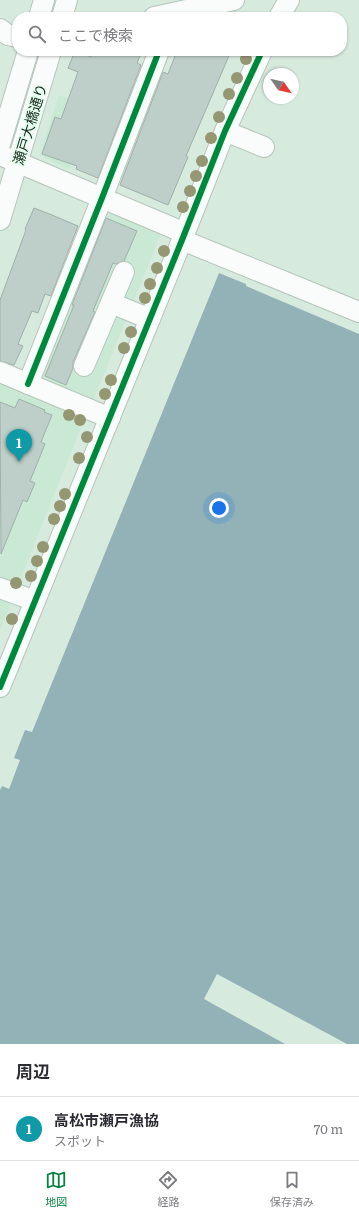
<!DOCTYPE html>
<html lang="ja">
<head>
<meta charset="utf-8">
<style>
  body { margin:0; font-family:Literata,"Noto Sans JP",serif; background:#f7f7f7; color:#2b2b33 }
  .compass { position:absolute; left:263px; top:68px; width:36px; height:36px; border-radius:50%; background:#fff; box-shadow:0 1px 3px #0004; rotate:124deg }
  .you { position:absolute; left:219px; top:508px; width:14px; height:14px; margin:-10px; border:3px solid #fff; border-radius:50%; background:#1a73e8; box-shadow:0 0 0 6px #1a73e833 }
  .badge { display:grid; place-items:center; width:26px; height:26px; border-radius:50%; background:#0b8043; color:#fff; font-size:13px; font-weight:700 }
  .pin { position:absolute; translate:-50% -33px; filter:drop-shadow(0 1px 2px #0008) }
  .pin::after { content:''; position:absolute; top:21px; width:14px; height:12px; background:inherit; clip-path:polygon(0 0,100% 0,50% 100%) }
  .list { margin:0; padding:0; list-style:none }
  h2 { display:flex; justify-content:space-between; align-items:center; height:52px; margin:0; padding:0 16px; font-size:17px }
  h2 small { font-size:13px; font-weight:400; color:#7c7c81 }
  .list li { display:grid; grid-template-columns:26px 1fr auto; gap:12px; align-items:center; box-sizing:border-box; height:64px; padding:0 16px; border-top:1px solid #e1e1e2 }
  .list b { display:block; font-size:15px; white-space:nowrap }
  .list p { margin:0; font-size:13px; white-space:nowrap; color:#7c7c81 }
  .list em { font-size:13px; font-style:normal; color:#7c7c81 }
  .icon { flex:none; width:22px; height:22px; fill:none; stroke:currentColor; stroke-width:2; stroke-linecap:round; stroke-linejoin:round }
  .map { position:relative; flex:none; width:359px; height:1044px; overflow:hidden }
  .search { position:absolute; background:#fff; box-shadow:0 1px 3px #0004; left:12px; right:12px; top:12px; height:44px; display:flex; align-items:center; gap:10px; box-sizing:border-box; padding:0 14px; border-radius:16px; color:#7c7c81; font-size:15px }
  .sheet { height:116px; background:#fff }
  nav { display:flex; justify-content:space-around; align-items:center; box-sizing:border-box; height:56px; border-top:1px solid #e1e1e2; background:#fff; font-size:11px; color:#7c7c81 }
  nav a { display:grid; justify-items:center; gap:2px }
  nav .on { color:#0b8043 }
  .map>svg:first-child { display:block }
</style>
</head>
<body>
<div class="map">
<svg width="359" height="1044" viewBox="0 0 359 1044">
  <rect width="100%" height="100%" fill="#d7eade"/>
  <g fill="#c9e9d5">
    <polygon points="59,95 91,106 69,169 47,159 40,154"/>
    <polygon points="113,213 161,234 93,401 45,381 40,373 103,218"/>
    <polygon points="0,382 85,418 18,585 0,578"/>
    <polygon points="0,600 11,604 0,630"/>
  </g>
  <polygon fill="#92b2b7" points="219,273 246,284 246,286 359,334 359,1044 347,1044 217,974 204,999 285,1044 0,1044 0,790 2,786 9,789 20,760 14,758 25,730 32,732"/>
  <g fill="#becfc9" stroke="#9fb0aa">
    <polygon points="75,51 91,57 93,51 142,51 137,63 141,65 98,178 76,169 77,166 42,154 55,117 61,119 78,72 68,68"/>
    <polygon points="177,51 231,51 186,156 188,157 168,205 120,185 163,72 168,74"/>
    <polygon points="34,208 52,215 78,226 51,296 45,294 38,313 32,311 18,344 23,346 14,365 0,361 0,300 26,230 25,229"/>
    <polygon points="106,218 137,231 124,261 116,264 113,263 93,311 95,312 73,362 73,368 66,385 45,376 74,305 72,305"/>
    <polygon points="19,399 45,410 44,412 52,415 41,442 45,444 30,481 35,483 27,502 23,500 1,554 0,402 15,408"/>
  </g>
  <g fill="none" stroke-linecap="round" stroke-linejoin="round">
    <defs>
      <g id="minor">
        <polyline points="39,17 44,0"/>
        <polyline points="62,17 67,0"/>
        <polyline points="154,17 234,0"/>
        <polyline points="279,17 289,0"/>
        <polyline points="0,29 8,35 17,37"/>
        <polyline points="225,131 264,147"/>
        <polyline points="0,144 28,51"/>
        <polyline points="0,155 185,233"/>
        <polyline points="0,220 51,51"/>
        <polyline points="182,240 359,312"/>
        <polyline points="111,303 150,319"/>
        <polyline points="84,366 124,272"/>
        <polyline points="0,372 110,418"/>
        <polyline points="28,384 102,198 159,51"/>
        <polyline points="0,588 35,601"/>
        <polyline points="0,687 182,240 225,131 262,51"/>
      </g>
    </defs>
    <use href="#minor" stroke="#b6c5bc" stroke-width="22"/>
    <use href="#minor" stroke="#f9fcfa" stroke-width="20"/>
    <defs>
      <g id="cycleway">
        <polyline points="28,384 102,198 159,51"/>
        <polyline points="0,687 182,240 225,131 262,51"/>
      </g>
    </defs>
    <use href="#cycleway" stroke="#e2feed" stroke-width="8"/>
    <use href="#cycleway" stroke="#00873e" stroke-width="6"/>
  </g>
  <g fill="#959773">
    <circle cx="246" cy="59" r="6"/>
    <circle cx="237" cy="78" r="6"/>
    <circle cx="229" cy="94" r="6"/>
    <circle cx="219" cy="117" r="6"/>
    <circle cx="211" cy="138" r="6"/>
    <circle cx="202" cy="161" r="6"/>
    <circle cx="196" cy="176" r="6"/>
    <circle cx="190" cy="191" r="6"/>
    <circle cx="183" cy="207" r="6"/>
    <circle cx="164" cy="251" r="6"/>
    <circle cx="157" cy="268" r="6"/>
    <circle cx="150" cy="284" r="6"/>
    <circle cx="145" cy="298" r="6"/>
    <circle cx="131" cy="332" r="6"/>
    <circle cx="124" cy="348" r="6"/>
    <circle cx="111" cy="380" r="6"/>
    <circle cx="105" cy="394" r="6"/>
    <circle cx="69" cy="415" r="6"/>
    <circle cx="80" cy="420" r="6"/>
    <circle cx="87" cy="437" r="6"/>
    <circle cx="79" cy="458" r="6"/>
    <circle cx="65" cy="494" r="6"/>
    <circle cx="60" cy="506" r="6"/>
    <circle cx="54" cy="519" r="6"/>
    <circle cx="43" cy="547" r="6"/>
    <circle cx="37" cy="561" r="6"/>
    <circle cx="31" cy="576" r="6"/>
    <circle cx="16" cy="583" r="6"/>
    <circle cx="12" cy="619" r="6"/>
  </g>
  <g text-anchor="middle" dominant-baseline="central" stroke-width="3.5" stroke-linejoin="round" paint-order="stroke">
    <g font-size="14" fill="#1a271f" stroke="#e2feed">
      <text transform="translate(29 124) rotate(-73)">瀬戸大橋通り</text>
    </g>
  </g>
</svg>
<svg class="compass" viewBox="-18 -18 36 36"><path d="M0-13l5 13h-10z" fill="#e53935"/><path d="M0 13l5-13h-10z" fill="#7c7c81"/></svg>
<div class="you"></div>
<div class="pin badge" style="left:19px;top:462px;background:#0f9aa8">1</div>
<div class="search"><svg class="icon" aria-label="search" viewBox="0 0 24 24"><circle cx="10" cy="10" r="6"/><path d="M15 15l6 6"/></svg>ここで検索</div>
</div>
<section class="sheet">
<h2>周辺<small></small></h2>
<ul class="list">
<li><span class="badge" style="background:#0f9aa8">1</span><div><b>高松市瀬戸漁協</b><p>スポット</p></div><em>70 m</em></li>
</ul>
</section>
<nav>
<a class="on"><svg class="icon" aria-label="map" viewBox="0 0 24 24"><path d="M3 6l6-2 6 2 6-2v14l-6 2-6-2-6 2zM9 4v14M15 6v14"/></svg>地図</a>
<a><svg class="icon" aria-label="directions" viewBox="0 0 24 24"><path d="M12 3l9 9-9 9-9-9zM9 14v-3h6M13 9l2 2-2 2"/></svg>経路</a>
<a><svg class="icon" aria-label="saved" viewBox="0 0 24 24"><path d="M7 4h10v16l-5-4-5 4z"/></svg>保存済み</a>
</nav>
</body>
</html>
